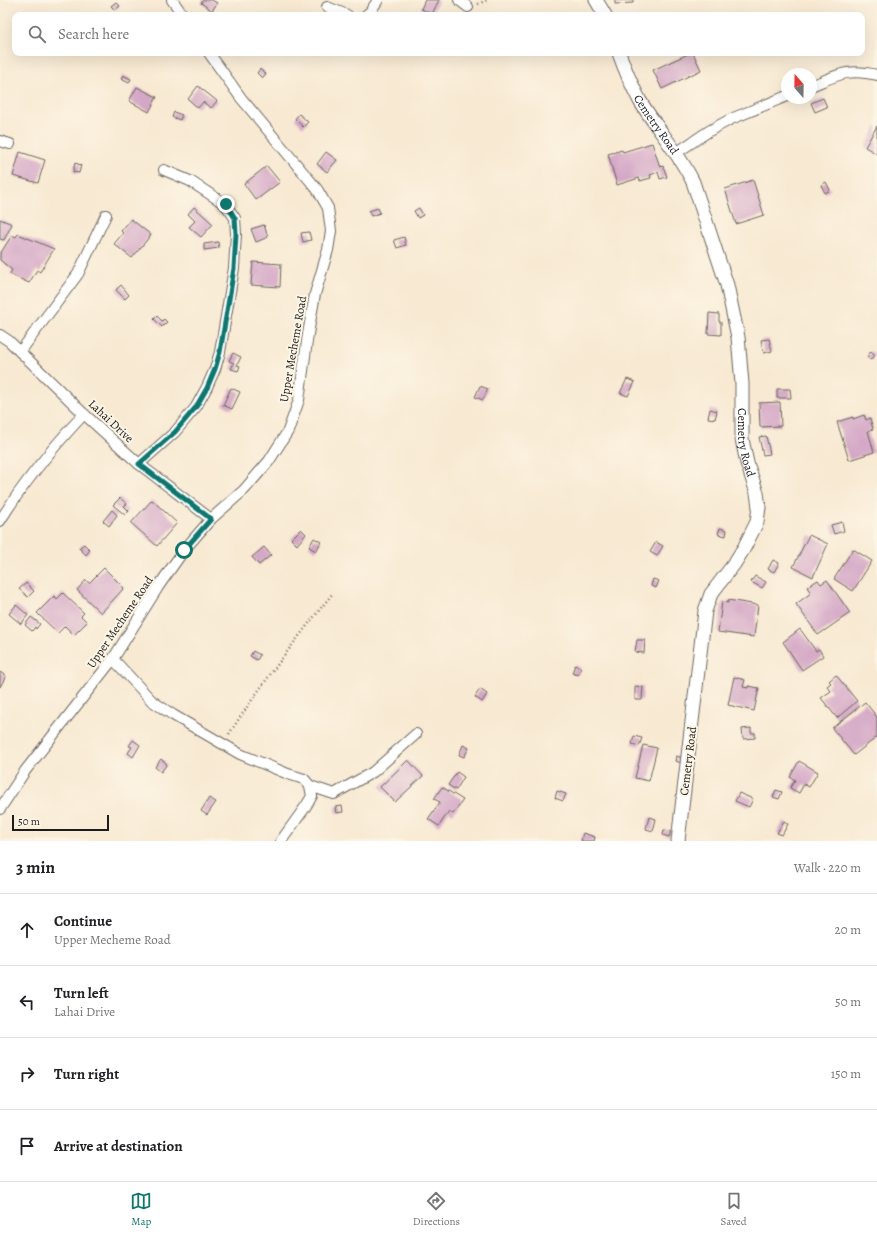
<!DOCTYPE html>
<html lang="en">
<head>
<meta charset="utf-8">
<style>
  body { margin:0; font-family:Alegreya,serif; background:#f6f6f6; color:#202124 }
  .compass { position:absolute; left:781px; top:68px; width:36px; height:36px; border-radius:50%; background:#fff; box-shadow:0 4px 16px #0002; rotate:340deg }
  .scale { position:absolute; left:12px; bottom:10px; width:97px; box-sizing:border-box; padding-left:4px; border:2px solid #1c1c1c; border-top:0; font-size:11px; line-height:14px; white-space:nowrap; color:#1c1c1c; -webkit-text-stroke:3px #fcf5e5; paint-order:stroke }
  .stop { position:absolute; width:12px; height:12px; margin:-9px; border:3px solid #0f766e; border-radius:50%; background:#fff }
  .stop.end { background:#0f766e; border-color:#fff; box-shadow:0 1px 4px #0008 }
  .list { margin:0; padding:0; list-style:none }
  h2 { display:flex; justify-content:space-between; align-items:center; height:52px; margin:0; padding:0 16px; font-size:17px }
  h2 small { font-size:13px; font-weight:400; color:#757577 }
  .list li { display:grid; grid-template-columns:26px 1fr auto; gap:12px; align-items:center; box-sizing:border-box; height:72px; padding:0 16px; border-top:1px solid #e0e0e0 }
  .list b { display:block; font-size:15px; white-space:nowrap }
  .list p { margin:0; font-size:13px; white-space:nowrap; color:#757577 }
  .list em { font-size:13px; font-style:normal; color:#757577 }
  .icon { flex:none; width:22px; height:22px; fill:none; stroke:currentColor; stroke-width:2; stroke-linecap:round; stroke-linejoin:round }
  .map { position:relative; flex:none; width:877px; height:841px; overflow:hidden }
  .search { position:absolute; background:#fff; box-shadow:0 4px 16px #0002; left:12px; right:12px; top:12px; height:44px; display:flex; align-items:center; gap:10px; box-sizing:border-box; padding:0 14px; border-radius:8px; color:#757577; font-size:15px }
  .sheet { height:340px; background:#fff }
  nav { display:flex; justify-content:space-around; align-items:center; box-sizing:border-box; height:56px; border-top:1px solid #e0e0e0; background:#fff; font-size:11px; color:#757577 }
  nav a { display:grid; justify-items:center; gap:2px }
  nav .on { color:#0f766e }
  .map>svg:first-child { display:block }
</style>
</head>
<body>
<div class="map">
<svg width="877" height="841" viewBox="0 0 877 841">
  <rect width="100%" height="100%" fill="#fcf5e5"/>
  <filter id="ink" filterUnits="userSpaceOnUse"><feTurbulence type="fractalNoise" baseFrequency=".025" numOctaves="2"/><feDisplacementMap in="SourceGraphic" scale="8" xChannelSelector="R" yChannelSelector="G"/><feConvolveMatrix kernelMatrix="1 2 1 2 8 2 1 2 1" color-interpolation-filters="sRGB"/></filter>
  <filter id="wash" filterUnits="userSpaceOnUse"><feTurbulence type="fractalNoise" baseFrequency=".012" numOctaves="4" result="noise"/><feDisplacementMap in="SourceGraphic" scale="16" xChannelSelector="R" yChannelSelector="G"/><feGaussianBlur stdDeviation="0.9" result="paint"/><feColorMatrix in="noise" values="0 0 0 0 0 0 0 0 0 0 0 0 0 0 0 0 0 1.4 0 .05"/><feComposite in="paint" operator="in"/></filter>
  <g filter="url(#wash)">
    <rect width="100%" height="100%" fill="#f8e9d2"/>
    <g id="blocks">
      <g fill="#d4a7c6">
        <polygon points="203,0 212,0 217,3 212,11 201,3"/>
        <polygon points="425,0 439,0 432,14 421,9"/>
        <polygon points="615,0 633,0 633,3 615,4"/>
        <polygon points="116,2 120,6 115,10 111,6"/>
        <polygon points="690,53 693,53 701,70 662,89 653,70"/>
        <polygon points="260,69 266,74 262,78 257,73"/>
        <polygon points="123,75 131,79 129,83 121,79"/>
        <polygon points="198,86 217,101 211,108 203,102 198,108 188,99"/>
        <polygon points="137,87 157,97 149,112 129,101"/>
        <polygon points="823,98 827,107 815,112 811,103"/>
        <polygon points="174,112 182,115 180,120 172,117"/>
        <polygon points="299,114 308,122 303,127 295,119"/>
        <polygon points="877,126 877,154 865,147"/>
        <polygon points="652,143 660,167 663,166 667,177 660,179 658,172 650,175 651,178 640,181 639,178 617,185 608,154 622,150 623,152"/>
        <polygon points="20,152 45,160 38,183 13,176"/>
        <polygon points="326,152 337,160 327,172 317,164"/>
        <polygon points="75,163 81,165 79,173 73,172"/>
        <polygon points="267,166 280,182 256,200 244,184"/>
        <polygon points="753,180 764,215 736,224 725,189"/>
        <polygon points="826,182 830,190 825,193 821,185"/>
        <polygon points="194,207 213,224 201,237 189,227 195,221 188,214"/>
        <polygon points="378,208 380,213 371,216 369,211"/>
        <polygon points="419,208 423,215 418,218 414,211"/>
        <polygon points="0,219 12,224 4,240 0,239"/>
        <polygon points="131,219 151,235 132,258 114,244 123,233 121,231"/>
        <polygon points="264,225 268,237 256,242 251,229"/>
        <polygon points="309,232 311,240 303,242 301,233"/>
        <polygon points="18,234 54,249 40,272 37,270 29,283 10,274 12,270 0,260 0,254 12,235 16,237"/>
        <polygon points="404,237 406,245 397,248 394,240"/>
        <polygon points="218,242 219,248 204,250 204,244"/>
        <polygon points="253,262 281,264 280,287 251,285"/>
        <polygon points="121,285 129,295 125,299 116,290"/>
        <polygon points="709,313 719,314 719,322 721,322 721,335 708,334"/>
        <polygon points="157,316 162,321 164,319 167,322 162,327 154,319"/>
        <polygon points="769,339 772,351 764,353 761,340"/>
        <polygon points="871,351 875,355 871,360 867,357"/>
        <polygon points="233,353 241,357 237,365 240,366 238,371 231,369 234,363 229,361"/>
        <polygon points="627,379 635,382 628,396 620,393"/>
        <polygon points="480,386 488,389 483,400 475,397"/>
        <polygon points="231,388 240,392 232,409 223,405"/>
        <polygon points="777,389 790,389 791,398 777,398"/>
        <polygon points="780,402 781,426 760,427 759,403"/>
        <polygon points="710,409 717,411 715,419 708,418"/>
        <polygon points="864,415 866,420 870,418 873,429 868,431 874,452 849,460 837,422 853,417 853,419"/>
        <polygon points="766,436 770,454 763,455 759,437"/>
        <polygon points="120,498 127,504 124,506 129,511 125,515 113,505"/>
        <polygon points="152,500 177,523 157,546 131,523"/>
        <polygon points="112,510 117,515 109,526 103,521"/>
        <polygon points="842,522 844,531 834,534 831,525"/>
        <polygon points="720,528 727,530 726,536 718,534"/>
        <polygon points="301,529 306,534 297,545 291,539"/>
        <polygon points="809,535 828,544 813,577 793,567"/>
        <polygon points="314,538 321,542 316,551 309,547"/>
        <polygon points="656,542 663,546 657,556 650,552"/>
        <polygon points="84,544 90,550 86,555 79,548"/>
        <polygon points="264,547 271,555 259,565 252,557"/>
        <polygon points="853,549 872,561 853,591 834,579"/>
        <polygon points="773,560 779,563 774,572 768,569"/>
        <polygon points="104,568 124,588 101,613 77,590 86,580 89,583"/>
        <polygon points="755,576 766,582 762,588 751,582"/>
        <polygon points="653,579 659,581 656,588 651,586"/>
        <polygon points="818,580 821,584 827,580 850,613 818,635 796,604 811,593 807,587"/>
        <polygon points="26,583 34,591 28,597 19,589"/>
        <polygon points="63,593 84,613 81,616 87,622 74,635 65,626 58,633 37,613 54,596 57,599"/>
        <polygon points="728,600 758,605 754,637 718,632 722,602 728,603"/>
        <polygon points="16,605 28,615 21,624 9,614"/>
        <polygon points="31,617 40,624 36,629 35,627 32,631 25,625"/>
        <polygon points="800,629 816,651 819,649 823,656 802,670 783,642"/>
        <polygon points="637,640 645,640 644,653 635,652"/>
        <polygon points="253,651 260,655 257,660 250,656"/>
        <polygon points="575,665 581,668 578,675 572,673"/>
        <polygon points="0,672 6,676 0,687"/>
        <polygon points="836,675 857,701 837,718 821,698 831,691 827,686 831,683 829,681"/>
        <polygon points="734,677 745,680 743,687 748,688 748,686 759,688 754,711 728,705"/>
        <polygon points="635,686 643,687 642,700 635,700"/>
        <polygon points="480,689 487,694 482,702 475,697"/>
        <polygon points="865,702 877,717 877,737 854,755 832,728"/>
        <polygon points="751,728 751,733 755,733 755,738 743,739 742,729"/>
        <polygon points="634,736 642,738 639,746 632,744"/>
        <polygon points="133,740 140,745 133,757 128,753 132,747 129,746"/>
        <polygon points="463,745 469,748 464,757 459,755"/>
        <polygon points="643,745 657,748 649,781 635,778"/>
        <polygon points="676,756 683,758 682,763 675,761"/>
        <polygon points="161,759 167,764 161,772 155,767"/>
        <polygon points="408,760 423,776 395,802 380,787"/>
        <polygon points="799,761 818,772 809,787 804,784 799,793 790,788 795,780 790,777"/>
        <polygon points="457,772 464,777 456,790 448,785"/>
        <polygon points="442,787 463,800 453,814 449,811 439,826 428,819 440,802 434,799"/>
        <polygon points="776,790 782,792 779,799 773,797"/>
        <polygon points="557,791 566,794 563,801 555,798"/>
        <polygon points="739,793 753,799 749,807 735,801"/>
        <polygon points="209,798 216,802 207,815 201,811"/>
        <polygon points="342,806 343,812 336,813 335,807"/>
        <polygon points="649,817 656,819 653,831 646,829"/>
        <polygon points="784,821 788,824 782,835 777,833"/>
        <polygon points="664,830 671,831 669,837 663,835"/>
        <polygon points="583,833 595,837 594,841 581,841"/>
      </g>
    </g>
  </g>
  <g filter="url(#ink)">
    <use href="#blocks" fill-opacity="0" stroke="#69645c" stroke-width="1"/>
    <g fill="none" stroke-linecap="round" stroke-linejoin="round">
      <defs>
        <g id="minor">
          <polyline points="172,0 183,15"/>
          <polyline points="459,0 468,7"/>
          <polyline points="327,7 347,15"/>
          <polyline points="366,15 370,12 378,0"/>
          <path d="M 811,86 C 838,75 847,68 877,75"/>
          <polyline points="0,141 10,144"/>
          <polyline points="676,153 709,131 731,119 787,96"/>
          <polyline points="0,335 9,341 84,414 139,464 211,519"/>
          <polyline points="20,352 78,274 106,215"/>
          <polyline points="139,464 175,432 196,407 207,387 215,369 220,352 234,268 236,234 235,218 225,204 190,181 164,170"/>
          <path d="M 0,521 C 24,482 53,447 84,414"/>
          <polyline points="113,659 152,701 173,715 240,754 288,774 304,779 310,786 334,794 373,772 416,734"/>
          <polyline points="0,809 25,771 113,659 158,587 184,550 211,519 244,490 269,461 288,431 299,400 308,334 315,294 328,250 331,231 328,208 317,189 241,98 209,53"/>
          <polyline points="281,841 306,806 312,796 310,786"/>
        </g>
        <g id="tertiary">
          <polyline points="596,0 605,15"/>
          <path id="s1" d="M 619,53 C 625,70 632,86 640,101 C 657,129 679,153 693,182 L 727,285 L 738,337 L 742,384 L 742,439 L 747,463 L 757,493 L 759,507 L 757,522 L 744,548 L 734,564 L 711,594 L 705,611 L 678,841"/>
        </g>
      </defs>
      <use href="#minor" stroke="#69645c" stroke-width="12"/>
      <use href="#tertiary" stroke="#69645c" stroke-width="15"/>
      <g stroke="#69645c" stroke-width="2.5" stroke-dasharray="1 3" stroke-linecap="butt">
        <polyline points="478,4 487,0"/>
        <path d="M 229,734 C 261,685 296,639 333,593"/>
      </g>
      <use href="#minor" stroke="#fff" stroke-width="10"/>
      <use href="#tertiary" stroke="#fff" stroke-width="13"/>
    </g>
  </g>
  <g fill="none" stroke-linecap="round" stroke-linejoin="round" filter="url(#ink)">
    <polyline stroke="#0f766e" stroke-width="5" points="184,550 211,519 139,464 175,432 196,407 207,388 215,369 220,352 230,293 234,268 236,234 235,218 226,204"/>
  </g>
  <g text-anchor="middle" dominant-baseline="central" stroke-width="4" stroke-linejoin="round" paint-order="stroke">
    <g font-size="12" fill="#1c1c1c" stroke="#fcf5e5">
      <text stroke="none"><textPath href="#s1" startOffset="81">Cemetry Road</textPath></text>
      <text transform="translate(293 349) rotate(-80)">Upper Mecheme Road</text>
      <text transform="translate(111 421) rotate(43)">Lahai Drive</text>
      <text stroke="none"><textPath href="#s1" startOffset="417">Cemetry Road</textPath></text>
      <text transform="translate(120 622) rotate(-56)">Upper Mecheme Road</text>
      <text transform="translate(688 761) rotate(-83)">Cemetry Road</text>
    </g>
  </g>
</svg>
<svg class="compass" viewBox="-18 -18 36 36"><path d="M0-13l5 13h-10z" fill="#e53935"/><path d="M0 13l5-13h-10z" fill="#757577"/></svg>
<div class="scale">50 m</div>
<div class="stop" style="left:184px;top:550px"></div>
<div class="stop end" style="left:226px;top:204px"></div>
<div class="search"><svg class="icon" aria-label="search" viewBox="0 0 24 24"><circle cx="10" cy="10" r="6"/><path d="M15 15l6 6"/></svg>Search here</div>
</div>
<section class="sheet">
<h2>3 min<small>Walk · 220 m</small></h2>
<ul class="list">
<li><svg class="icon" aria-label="ahead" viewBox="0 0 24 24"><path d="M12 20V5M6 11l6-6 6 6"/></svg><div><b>Continue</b><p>Upper Mecheme Road</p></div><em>20 m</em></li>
<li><svg class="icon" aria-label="left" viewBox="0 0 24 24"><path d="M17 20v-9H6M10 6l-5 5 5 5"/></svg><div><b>Turn left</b><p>Lahai Drive</p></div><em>50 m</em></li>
<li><svg class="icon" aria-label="right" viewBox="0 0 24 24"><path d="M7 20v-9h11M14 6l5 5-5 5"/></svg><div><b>Turn right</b></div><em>150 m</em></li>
<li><svg class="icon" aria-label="arrive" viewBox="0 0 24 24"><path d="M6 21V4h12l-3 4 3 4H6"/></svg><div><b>Arrive at destination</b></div></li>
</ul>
</section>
<nav>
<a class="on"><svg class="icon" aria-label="map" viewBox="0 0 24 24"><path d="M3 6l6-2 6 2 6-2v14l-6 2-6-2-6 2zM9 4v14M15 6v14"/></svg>Map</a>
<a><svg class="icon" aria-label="directions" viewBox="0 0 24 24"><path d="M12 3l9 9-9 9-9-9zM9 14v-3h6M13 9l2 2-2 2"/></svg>Directions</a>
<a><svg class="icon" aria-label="saved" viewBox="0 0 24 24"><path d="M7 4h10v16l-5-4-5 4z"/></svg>Saved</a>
</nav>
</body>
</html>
